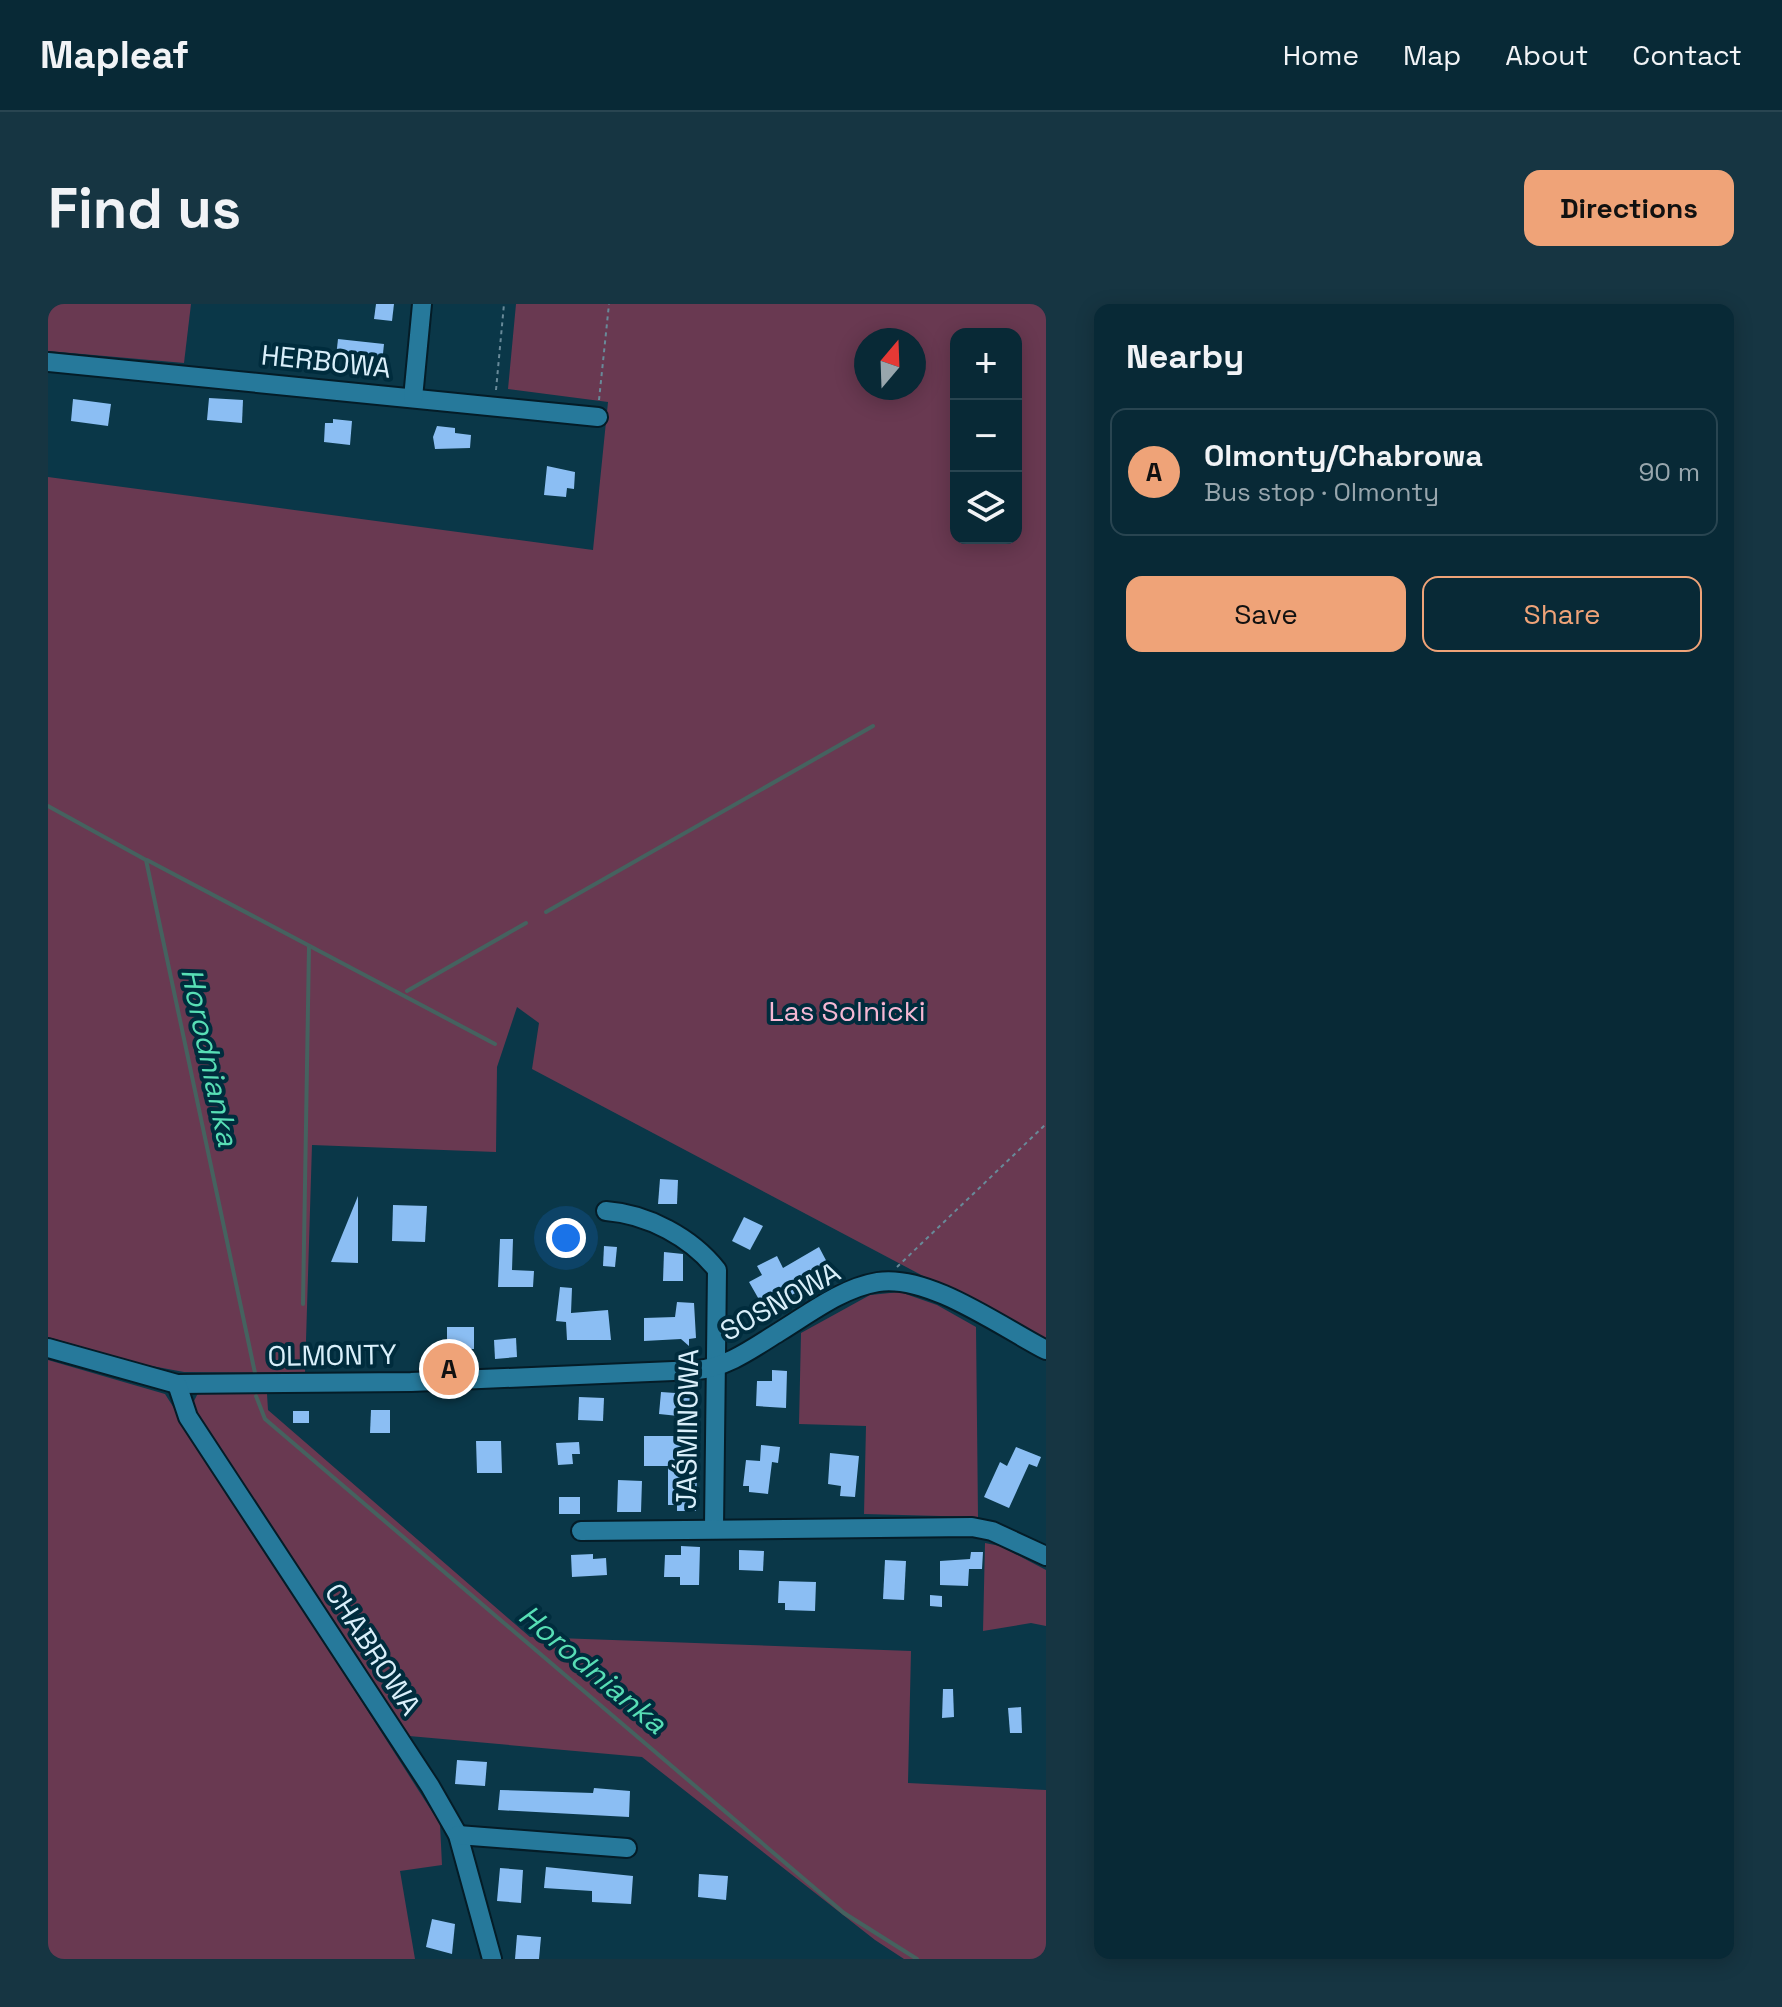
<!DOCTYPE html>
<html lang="en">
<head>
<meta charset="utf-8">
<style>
  body { margin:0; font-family:"Space Grotesk",sans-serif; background:#163542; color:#f1f3f6 }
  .controls { position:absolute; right:24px; top:24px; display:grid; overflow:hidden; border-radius:16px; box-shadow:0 4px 20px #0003 }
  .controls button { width:72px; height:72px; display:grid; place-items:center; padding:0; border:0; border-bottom:2px solid #294551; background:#082936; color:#f1f3f6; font:40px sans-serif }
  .compass { position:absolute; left:806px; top:24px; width:72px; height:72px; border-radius:50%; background:#082936; box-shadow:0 4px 20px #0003; rotate:19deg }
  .you { position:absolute; left:518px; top:934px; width:28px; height:28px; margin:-20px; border:6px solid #fff; border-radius:50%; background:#1a73e8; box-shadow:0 0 0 12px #1a73e833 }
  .badge { display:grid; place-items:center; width:52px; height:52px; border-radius:50%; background:#efa378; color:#111; font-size:26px; font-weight:700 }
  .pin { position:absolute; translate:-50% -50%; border:4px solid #fff; box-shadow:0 2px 8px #0006 }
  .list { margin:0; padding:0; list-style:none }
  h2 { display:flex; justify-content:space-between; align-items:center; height:104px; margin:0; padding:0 32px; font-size:34px }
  h2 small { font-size:26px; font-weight:400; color:#98a6ad }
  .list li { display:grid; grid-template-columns:52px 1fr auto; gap:24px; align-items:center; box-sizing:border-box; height:128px; margin:0 16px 16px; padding:0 16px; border:2px solid #294551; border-radius:16px }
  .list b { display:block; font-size:30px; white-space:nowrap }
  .list p { margin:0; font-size:26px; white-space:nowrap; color:#98a6ad }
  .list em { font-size:26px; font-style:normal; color:#98a6ad }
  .actions { display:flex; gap:16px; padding:24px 32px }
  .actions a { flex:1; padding:18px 0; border:2px solid #efa378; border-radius:16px; text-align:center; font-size:28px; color:#efa378 }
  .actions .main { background:#efa378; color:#111 }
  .icon { flex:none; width:44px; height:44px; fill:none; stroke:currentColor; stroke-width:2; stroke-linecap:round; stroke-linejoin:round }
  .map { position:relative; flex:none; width:998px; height:1655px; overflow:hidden; border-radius:16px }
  header { display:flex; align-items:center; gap:48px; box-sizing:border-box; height:112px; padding:0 40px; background:#082936; border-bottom:2px solid #294551 }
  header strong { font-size:38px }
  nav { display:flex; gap:44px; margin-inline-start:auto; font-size:28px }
  .intro { display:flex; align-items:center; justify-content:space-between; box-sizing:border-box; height:192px; padding:0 48px }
  h1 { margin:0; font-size:56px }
  .button { padding:20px 36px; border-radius:16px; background:#efa378; color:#111; font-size:28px; font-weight:700 }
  main { display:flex; gap:48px; padding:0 48px }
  aside { flex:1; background:#082936; border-radius:16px; box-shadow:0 4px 20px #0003 }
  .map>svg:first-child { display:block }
</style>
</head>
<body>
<header>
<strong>Mapleaf</strong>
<nav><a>Home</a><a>Map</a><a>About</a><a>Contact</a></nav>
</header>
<div class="intro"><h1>Find us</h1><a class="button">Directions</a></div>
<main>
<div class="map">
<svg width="998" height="1655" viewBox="0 0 998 1655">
  <rect width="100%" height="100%" fill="#0a3748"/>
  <g fill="#693951" fill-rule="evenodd">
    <polygon points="0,0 143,0 136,59 0,47"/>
    <path d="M 468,0 L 998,0 L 998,1037 L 484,765 L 491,719 L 469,703 L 449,763 L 448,848 L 264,841 L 257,1069 L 136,1068 L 93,1060 L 0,1033 L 0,173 L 545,246 L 560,98 L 460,85 ZM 908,30 L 968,30 L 968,234 L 908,234 ZM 818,36 L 866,36 L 866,84 L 818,84 Z"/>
    <polygon points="852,988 889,1001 928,1023 930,1213 816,1210 818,1122 751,1120 753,1029 822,991"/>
    <polygon points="0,1056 117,1090 392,1520 394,1561 352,1567 367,1655 0,1655"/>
    <polygon points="150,1089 219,1090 220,1106 482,1333 863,1347 860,1479 998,1486 998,1655 856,1655 827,1636 594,1453 361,1432 180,1162 144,1101"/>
    <polygon points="937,1239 952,1242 998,1266 998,1322 983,1319 935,1327"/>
  </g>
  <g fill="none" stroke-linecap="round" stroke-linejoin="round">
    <g stroke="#45625f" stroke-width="4">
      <polyline points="0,502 98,556 207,1069"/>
      <polyline points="99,556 447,740"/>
      <polyline points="498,608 825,422"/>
      <polyline points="359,687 478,619"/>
      <polyline points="255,1000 261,643"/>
      <polyline points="208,1092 217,1115 796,1609 869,1655"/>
    </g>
  </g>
  <g fill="#8bbef3">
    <polygon points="328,0 346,0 344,17 326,15"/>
    <polygon points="290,35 336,40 334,59 288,53"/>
    <polygon points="161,94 195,96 194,119 159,116"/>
    <polygon points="25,95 63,100 60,122 23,117"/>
    <polygon points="285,115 304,117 302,141 276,138 277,119 285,119"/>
    <polygon points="389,122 407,124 407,129 423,131 422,144 387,145 385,133"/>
    <polygon points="499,162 527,168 526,185 519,184 518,193 496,191"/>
    <polygon points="612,875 630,876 629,900 610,900"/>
    <polygon points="310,892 310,959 283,958"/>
    <polygon points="345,901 379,902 377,938 344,937"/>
    <polygon points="696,913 715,922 702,946 684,937"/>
    <polygon points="452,935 465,935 464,966 486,967 485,983 450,983"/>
    <polygon points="556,942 569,943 567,963 555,962"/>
    <polygon points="771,943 781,962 751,987 729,999 725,993 713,999 701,978 714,971 709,962 729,952 735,964"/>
    <polygon points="616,948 635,950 635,977 615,977"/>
    <polygon points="512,983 524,984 523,1009 560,1006 563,1036 519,1036 518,1018 508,1017"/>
    <polygon points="629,998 646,999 648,1034 641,1035 641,1042 633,1035 596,1037 596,1014 627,1013"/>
    <rect x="399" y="1023" width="27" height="22"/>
    <polygon points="468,1034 469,1053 447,1055 446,1036"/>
    <polygon points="724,1066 739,1067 738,1104 708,1102 709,1077 724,1077"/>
    <polygon points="613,1088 642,1090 640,1113 611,1110"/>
    <polygon points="531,1093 556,1094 555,1117 530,1116"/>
    <polygon points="323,1106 342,1106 342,1129 322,1129"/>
    <rect x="245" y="1107" width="16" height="12"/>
    <polygon points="596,1132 636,1132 636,1171 649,1171 648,1207 629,1207 629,1201 620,1201 620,1162 596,1162"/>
    <polygon points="428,1137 453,1137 454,1169 429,1169"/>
    <polygon points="531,1138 532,1150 524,1150 525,1160 510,1161 508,1139"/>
    <polygon points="713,1141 732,1143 730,1159 724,1158 720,1190 701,1188 701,1182 695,1182 698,1156 712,1157"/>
    <polygon points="968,1143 993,1153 989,1163 981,1160 961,1204 936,1193 952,1158 959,1162"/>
    <polygon points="782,1149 811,1152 807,1193 792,1192 793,1182 780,1180"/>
    <polygon points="570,1176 594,1177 593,1208 569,1208"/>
    <rect x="511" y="1193" width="21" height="17"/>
    <polygon points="633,1242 652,1243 651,1281 632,1281 632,1273 616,1273 617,1251 633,1251"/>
    <polygon points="691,1246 716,1247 715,1267 691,1266"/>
    <polygon points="923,1248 935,1248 934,1265 921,1265 920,1282 892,1281 892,1257 922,1255"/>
    <polygon points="545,1250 545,1255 558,1254 559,1271 524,1273 523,1251"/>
    <polygon points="837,1256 858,1257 856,1296 835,1295"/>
    <polygon points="731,1277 768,1278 767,1307 737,1306 737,1299 730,1299"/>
    <polygon points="882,1291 894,1292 894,1303 882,1302"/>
    <polygon points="895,1385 905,1385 906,1413 894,1414"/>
    <polygon points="973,1403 974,1429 962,1429 960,1404"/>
    <polygon points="409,1456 439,1458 437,1482 407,1480"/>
    <polygon points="546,1484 582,1487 581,1513 450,1506 452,1486 545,1489"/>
    <polygon points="498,1563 585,1572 583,1600 544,1598 544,1587 496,1584"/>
    <polygon points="452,1564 475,1566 473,1599 449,1597"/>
    <polygon points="651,1570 680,1572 678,1596 650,1593"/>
    <polygon points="384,1615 407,1620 404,1650 378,1643"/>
    <polygon points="469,1631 493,1633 491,1655 467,1655"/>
  </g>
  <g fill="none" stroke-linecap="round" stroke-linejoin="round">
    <defs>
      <g id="minor">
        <polyline points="0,58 550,113"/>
        <polyline points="365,94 374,0"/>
        <path d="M 558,907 C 600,910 644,934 669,966 L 666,1223"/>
        <path d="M 0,1044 L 129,1080 L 363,1078 L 649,1066 C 680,1063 705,1044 731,1028 C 762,1009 794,984 830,978 C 881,970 953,1023 998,1046"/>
        <polyline points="129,1080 140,1113 382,1482 410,1531 444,1655"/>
        <polyline points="533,1227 924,1223 944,1227 998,1252"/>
        <polyline points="410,1531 579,1544"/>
      </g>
    </defs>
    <use href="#minor" stroke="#041c27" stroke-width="22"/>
    <g stroke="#688a99" stroke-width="2" stroke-dasharray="4 4" stroke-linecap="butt">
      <polyline points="448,86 456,0"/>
      <polyline points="551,96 561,0"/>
      <polyline points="849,963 998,820"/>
    </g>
    <use href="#minor" stroke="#26799b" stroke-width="18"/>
  </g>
  <g text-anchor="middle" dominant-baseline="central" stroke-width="8" stroke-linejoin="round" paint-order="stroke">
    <g font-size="28" fill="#d9effa" stroke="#002c3d">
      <text transform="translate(278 57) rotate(6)">HERBOWA</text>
      <text transform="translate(732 997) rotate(-29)">SOSNOWA</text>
      <text transform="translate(284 1051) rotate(-1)">OLMONTY</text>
      <text transform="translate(639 1125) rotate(-89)">JAŚMINOWA</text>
      <text transform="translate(325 1345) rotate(57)">CHABROWA</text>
    </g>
    <g font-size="28" fill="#f5b8d4" stroke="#002c3d">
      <text x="799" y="707">Las Solnicki</text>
    </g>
    <g font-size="30" font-style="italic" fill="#57deb5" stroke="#002c3d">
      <text transform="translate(162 753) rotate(78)">Horodnianka</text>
      <text transform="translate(545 1365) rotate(40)">Horodnianka</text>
    </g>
  </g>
</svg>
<div class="controls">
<button>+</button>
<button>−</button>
<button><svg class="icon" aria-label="layers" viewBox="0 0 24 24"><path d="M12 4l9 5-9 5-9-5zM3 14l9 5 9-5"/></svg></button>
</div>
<svg class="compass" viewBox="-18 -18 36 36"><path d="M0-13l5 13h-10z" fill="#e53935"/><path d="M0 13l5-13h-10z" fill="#98a6ad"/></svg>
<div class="you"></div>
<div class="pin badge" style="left:401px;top:1065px">A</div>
</div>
<aside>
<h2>Nearby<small></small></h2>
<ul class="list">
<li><span class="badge">A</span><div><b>Olmonty/Chabrowa</b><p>Bus stop · Olmonty</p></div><em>90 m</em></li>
</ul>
<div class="actions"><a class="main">Save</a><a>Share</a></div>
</aside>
</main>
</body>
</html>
